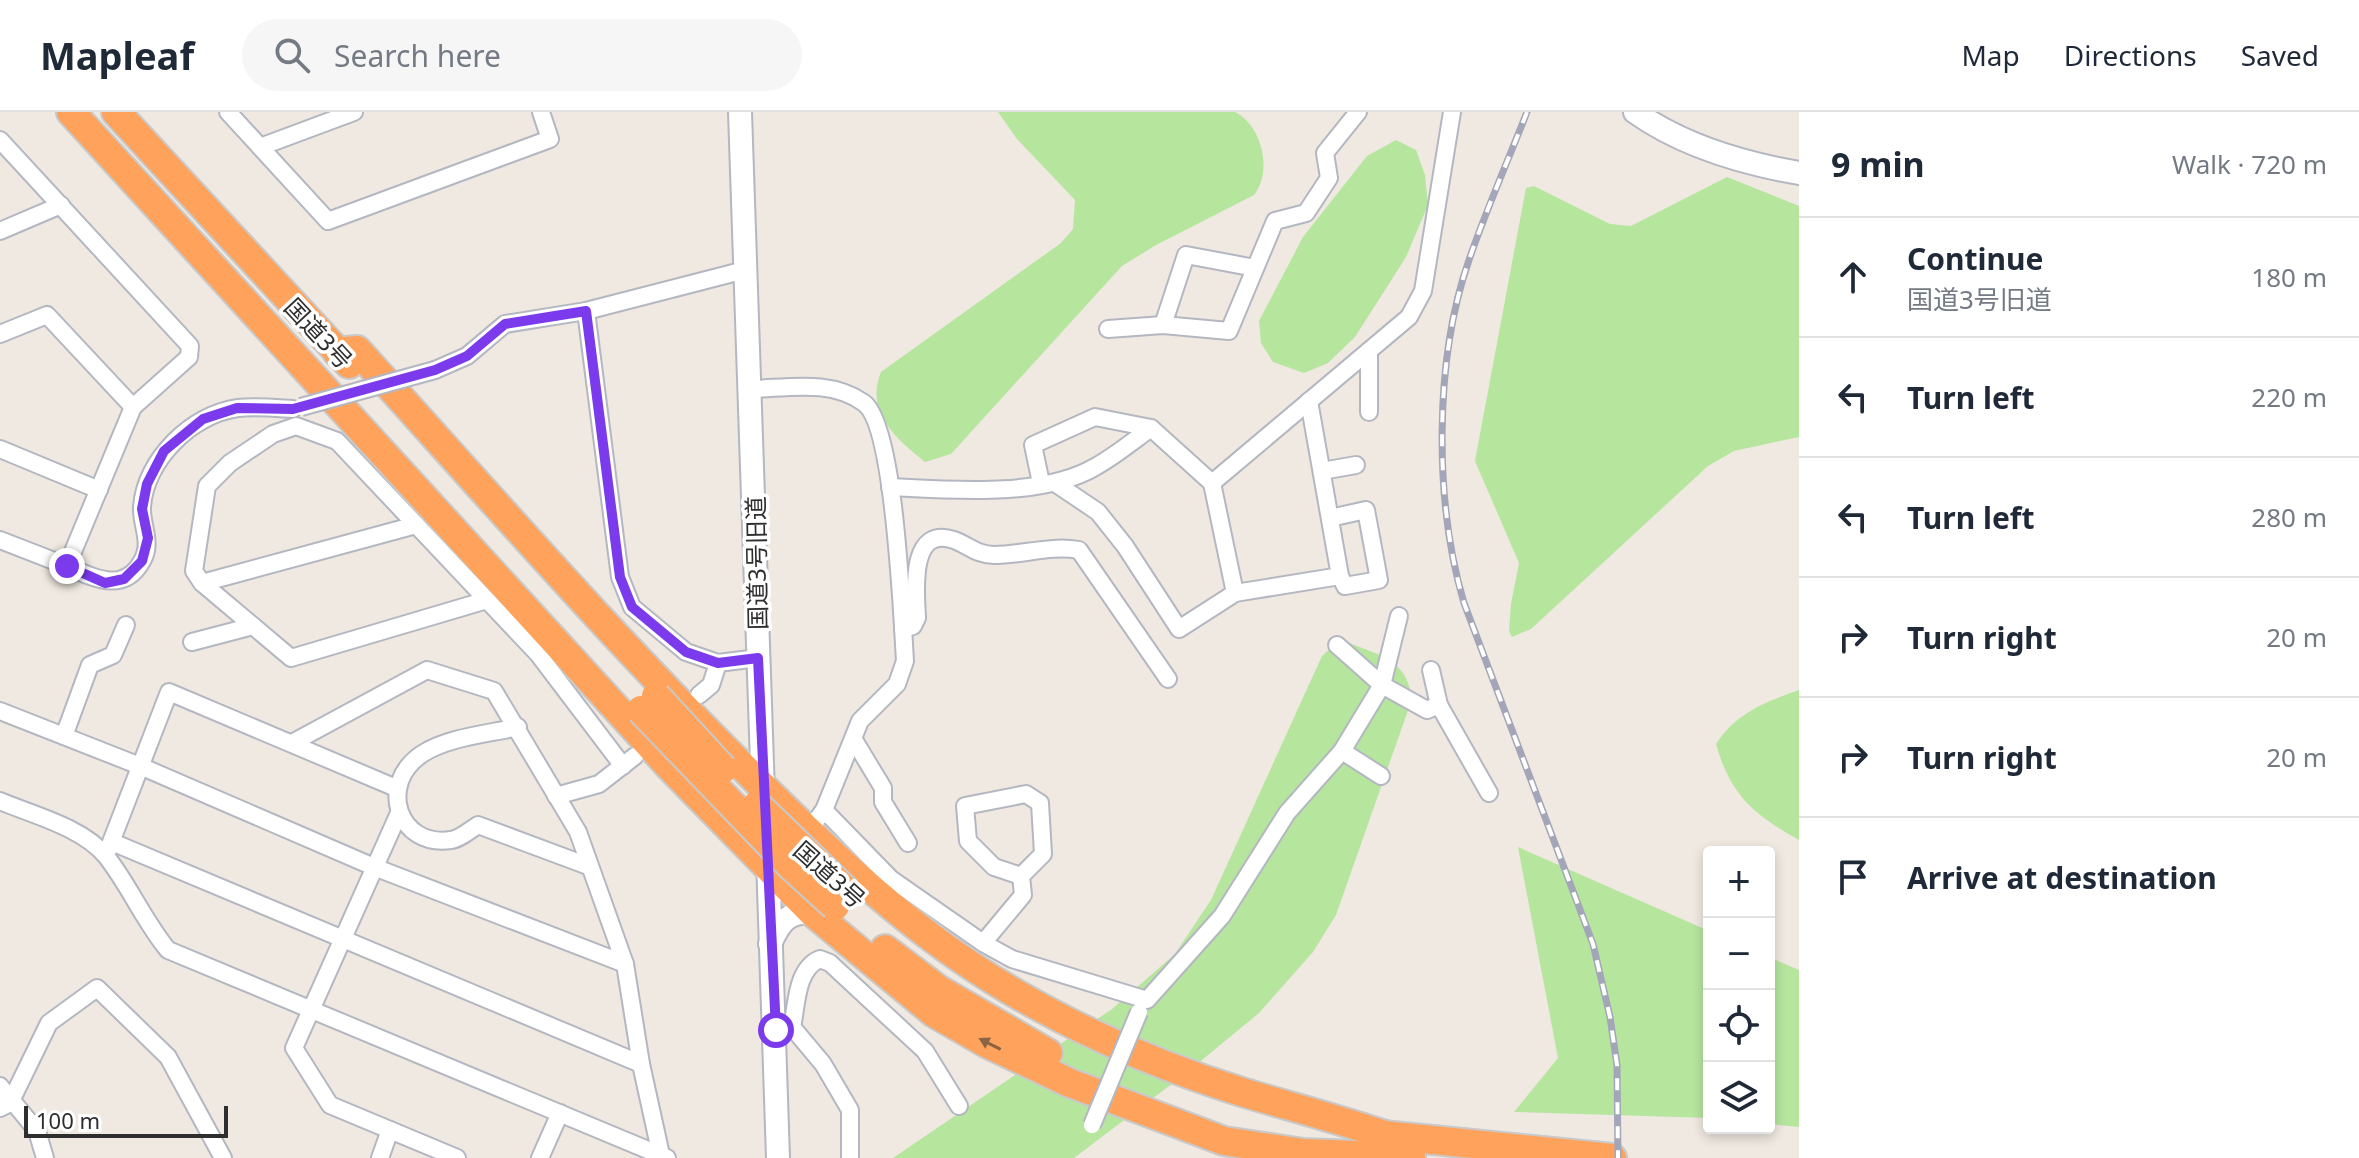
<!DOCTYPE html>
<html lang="en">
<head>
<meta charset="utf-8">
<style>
  body { margin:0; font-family:"Noto Sans","Noto Sans JP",sans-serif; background:#f6f6f7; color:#1f2937 }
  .controls { position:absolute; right:24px; bottom:24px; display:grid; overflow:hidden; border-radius:8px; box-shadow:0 4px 12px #0003 }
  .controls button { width:72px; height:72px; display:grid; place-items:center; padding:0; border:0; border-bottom:2px solid #e0e1e3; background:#fff; color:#1f2937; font:40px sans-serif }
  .scale { position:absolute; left:24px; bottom:20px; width:204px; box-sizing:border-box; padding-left:8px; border:4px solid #2e2e2e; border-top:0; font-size:22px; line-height:28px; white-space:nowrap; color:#2e2e2e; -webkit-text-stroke:6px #fff; paint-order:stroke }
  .stop { position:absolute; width:24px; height:24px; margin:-18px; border:6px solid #7c3aed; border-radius:50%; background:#fff }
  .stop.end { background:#7c3aed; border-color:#fff; box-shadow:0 2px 8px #0008 }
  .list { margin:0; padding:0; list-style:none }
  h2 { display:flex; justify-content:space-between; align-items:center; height:104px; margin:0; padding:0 32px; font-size:34px }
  h2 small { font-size:26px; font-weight:400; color:#747a83 }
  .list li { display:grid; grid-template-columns:52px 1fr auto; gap:24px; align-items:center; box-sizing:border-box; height:120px; padding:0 32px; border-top:2px solid #e0e1e3 }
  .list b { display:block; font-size:30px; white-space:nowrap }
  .list p { margin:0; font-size:26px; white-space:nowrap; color:#747a83 }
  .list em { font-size:26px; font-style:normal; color:#747a83 }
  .icon { flex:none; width:44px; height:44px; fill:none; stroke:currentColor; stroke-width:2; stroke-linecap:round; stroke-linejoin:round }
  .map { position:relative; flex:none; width:1799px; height:1046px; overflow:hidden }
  header { display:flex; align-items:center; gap:48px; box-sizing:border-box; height:112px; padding:0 40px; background:#fff; border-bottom:2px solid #e0e1e3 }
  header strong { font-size:38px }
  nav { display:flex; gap:44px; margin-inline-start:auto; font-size:28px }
  .search { width:560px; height:72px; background:#f6f6f7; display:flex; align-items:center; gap:20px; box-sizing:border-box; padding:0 28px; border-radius:44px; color:#747a83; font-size:30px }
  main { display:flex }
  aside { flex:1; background:#fff }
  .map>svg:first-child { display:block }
</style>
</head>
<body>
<header>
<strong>Mapleaf</strong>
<div class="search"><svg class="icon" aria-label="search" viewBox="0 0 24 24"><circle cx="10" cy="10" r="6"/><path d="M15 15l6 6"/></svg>Search here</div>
<nav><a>Map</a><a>Directions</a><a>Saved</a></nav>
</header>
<main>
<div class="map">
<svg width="1799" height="1046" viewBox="0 0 1799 1046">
  <rect width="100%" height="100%" fill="#efe9e1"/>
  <g fill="#b6e59e">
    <path d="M 998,0 L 1235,0 C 1262,13 1273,60 1254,83 L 1156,133 L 1122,154 L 951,342 L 925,350 C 895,326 865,300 881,260 L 1061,131 L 1073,117 L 1075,88 L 1017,27 Z"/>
    <polygon points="1396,28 1416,38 1425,63 1428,93 1406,145 1355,225 1328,251 1304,261 1273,250 1261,231 1259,209 1303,125 1367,44"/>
    <polygon points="1727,65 1799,94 1799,325 1734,339 1708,354 1531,517 1512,525 1509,519 1511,492 1519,451 1475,349 1526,76 1534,74 1610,112 1631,114"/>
    <path d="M 1347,530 C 1382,545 1406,546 1412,587 L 1336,803 L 1313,840 L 1259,901 L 1185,962 L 1074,1046 L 893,1046 L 1112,897 L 1175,842 L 1211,788 L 1322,544 L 1332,535 Z"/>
    <path d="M 1799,578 L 1799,728 C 1753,702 1731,684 1716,632 C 1736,601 1765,590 1799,578 Z"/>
    <polygon points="1518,735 1709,819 1709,1006 1514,1000 1558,946"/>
    <polygon points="1769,845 1799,858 1799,1015 1769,1012"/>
  </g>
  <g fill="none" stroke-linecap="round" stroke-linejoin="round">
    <defs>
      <g id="street">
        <polyline points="228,0 328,109 550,27 541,0"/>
        <polyline points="0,28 190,234 189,245 133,295 67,454 0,428"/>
        <polyline points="260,35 354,0"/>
        <polyline points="0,119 61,93"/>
        <polyline points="586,199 620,465 632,495 686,540 718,551 758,546"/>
        <polyline points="1163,213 1186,143 1255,156"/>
        <polyline points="1108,217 1163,213 1229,219 1275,109 1306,101 1329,66 1325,41 1358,0"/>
        <polyline points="0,222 47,203 133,295"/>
        <polyline points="1369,239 1369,300"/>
        <polyline points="435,258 467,244 505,212 586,199 745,158"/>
        <path d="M 751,277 C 789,276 831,267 864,291 C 895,314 902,504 905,549 L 897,572 L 860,609 L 824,698 L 807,721"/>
        <polyline points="0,337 99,378"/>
        <polyline points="1322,359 1356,353"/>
        <polyline points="1041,371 1033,333 1095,305 1151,316"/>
        <polyline points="1055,371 1098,400 1125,434 1179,517 1235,481 1340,464 1309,289"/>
        <polyline points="1212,371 1235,481"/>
        <path d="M 890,375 C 950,378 1042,386 1095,355 C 1115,344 1133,329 1151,316 L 1212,371 L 1409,205 L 1423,179 L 1452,0"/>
        <polyline points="1330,406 1366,398 1379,468 1345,474 1340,464"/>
        <path d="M 67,454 C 93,466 124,482 142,449 C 153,430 141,414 142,395 C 145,348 192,302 238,296 C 256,294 276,296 293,297"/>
        <polyline points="202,471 416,413"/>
        <polyline points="487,488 337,329 296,314 273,322 230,351 207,374 194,459 202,471 291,546 487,488 538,542 623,654"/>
        <polyline points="1399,504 1382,573 1427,598 1439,593 1431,558"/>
        <path d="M 903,517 L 913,514 L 917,506 C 916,483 908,412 954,428 C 968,433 977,443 994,443 C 1023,443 1050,433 1079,438 L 1168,567"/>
        <polyline points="192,530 253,514"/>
        <polyline points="1337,533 1382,573 1342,639"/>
        <polyline points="699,583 711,573 718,551"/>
        <polyline points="1439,593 1489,681"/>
        <polyline points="0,599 140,654 374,755 625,852"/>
        <path d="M 518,615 C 488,622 448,625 422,642 C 377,672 398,736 451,728 C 460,727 470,718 478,713 L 588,754"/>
        <polyline points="64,624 90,553 113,543 126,513"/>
        <polyline points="854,628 883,676 883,690 908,731"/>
        <polyline points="292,631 427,558 494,579 578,720 625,852 641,952 661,1043"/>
        <polyline points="556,684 599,672 635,644"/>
        <path d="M 0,689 C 33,703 82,715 106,744 C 129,773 144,809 168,838 L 667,1046"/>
        <polyline points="824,698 891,767 983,831 1023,783 1021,764 994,755 968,729 965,694 1026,682 1040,691 1043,742 1021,764"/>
        <polyline points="399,701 294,936 330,993 457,1046"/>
        <polyline points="112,730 641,952"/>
        <polyline points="108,738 169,580 396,676"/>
        <polyline points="983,831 1012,847 1147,888 1222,804 1287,701 1342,639 1381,664"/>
        <path d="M 792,915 C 797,892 796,857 820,847 L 830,851 L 925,939 L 959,994"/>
        <polyline points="785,916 792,915 823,952 850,998 850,1046"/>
        <polyline points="0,974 37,1019 45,1046"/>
        <polyline points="0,996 10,991 49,911 97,876 168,945 223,1046"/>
        <polyline points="380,1046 390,1018"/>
        <polyline points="540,1046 560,1001"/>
      </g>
      <g id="secondary">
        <polyline points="740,0 763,681"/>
        <path d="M 1635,0 C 1683,34 1741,51 1799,61"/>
        <polyline points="768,747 778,1046"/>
        <path d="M 770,832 C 780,810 787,800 812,800"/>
      </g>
      <g id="highway">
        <polyline points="71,0 669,654 812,800 934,901 986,931 1070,971 1224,1029 1303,1041 1411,1045"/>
        <polyline points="116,0 349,252"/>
        <path d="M 337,240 L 357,238 C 486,380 612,526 749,661 C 829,741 910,819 1008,877 C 1081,920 1164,956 1245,981 C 1292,995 1338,1007 1385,1023"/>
        <polyline points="885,837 938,877 1048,941"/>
        <polyline points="1383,1023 1612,1046"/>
      </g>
    </defs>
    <use href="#street" stroke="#b4b7c1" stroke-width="20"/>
    <use href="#secondary" stroke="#b4b7c1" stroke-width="26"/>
    <use href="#highway" stroke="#c9c9c9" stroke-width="32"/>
    <use href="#street" stroke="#fff" stroke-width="16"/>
    <use href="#secondary" stroke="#fff" stroke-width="22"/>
    <use href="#highway" stroke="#ffa35c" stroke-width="28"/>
    <defs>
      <path id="rail" d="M 1527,0 C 1508,49 1486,98 1469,148 C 1434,248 1434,390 1464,491 L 1593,832 L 1610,905 L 1617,953 L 1618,1046"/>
    </defs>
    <use href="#rail" stroke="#a3a6b8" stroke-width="7"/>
    <use href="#rail" stroke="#fff" stroke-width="4" stroke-dasharray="12" stroke-linecap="butt"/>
    <defs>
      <g id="street-bridge">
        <polyline points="301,295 435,258"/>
        <polyline points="1092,1013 1139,900"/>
      </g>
      <g id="highway-bridge">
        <polyline points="656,584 723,657"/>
        <polyline points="641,598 791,754 835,794"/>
        <polyline points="757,693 847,780"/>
      </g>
    </defs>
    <use href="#street-bridge" stroke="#b4b7c1" stroke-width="20" stroke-linecap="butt"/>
    <use href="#highway-bridge" stroke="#c9c9c9" stroke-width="32" stroke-linecap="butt"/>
    <use href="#street-bridge" stroke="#fff" stroke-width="16"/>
    <use href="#highway-bridge" stroke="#ffa35c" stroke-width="28"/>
  </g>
  <defs><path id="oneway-solid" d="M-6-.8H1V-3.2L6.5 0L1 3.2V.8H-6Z" transform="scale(2)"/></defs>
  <use fill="#8c6343" href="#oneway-solid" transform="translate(990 932) rotate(-153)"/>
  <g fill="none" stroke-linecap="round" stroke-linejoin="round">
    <polyline stroke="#7c3aed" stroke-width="10" points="67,454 105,471 124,467 142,449 148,426 142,397 147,372 164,339 203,307 237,296 293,297 435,258 467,244 505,212 586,199 620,465 632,495 686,540 718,551 758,546 776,918"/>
  </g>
  <g text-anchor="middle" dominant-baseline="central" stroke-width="7" stroke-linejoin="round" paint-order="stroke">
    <g font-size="24" fill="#2e2e2e" stroke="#fff">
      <text transform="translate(319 221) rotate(47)">国道3号</text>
      <text transform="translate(756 451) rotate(-91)">国道3号旧道</text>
      <text transform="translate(830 762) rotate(42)">国道3号</text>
    </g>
  </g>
</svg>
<div class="controls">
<button>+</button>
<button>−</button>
<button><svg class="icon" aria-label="locate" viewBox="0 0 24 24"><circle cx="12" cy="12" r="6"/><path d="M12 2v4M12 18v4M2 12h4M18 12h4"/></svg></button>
<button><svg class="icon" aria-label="layers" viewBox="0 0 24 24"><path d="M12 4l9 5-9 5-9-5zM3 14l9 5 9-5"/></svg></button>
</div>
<div class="scale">100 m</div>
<div class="stop" style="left:776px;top:918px"></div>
<div class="stop end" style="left:67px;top:454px"></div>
</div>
<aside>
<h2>9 min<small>Walk · 720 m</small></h2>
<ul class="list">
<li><svg class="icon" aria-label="ahead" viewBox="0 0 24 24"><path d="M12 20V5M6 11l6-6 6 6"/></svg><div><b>Continue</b><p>国道3号旧道</p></div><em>180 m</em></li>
<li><svg class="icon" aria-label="left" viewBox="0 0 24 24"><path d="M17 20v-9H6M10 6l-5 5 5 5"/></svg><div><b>Turn left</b></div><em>220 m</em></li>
<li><svg class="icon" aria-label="left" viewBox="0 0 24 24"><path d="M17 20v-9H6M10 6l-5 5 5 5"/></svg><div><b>Turn left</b></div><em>280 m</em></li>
<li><svg class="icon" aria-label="right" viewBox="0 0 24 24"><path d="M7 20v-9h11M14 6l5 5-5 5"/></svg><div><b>Turn right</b></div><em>20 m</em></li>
<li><svg class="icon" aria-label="right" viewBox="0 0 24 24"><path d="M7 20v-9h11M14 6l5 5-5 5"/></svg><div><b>Turn right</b></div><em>20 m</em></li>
<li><svg class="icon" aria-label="arrive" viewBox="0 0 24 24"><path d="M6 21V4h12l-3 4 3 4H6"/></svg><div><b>Arrive at destination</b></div></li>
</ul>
</aside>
</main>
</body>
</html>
